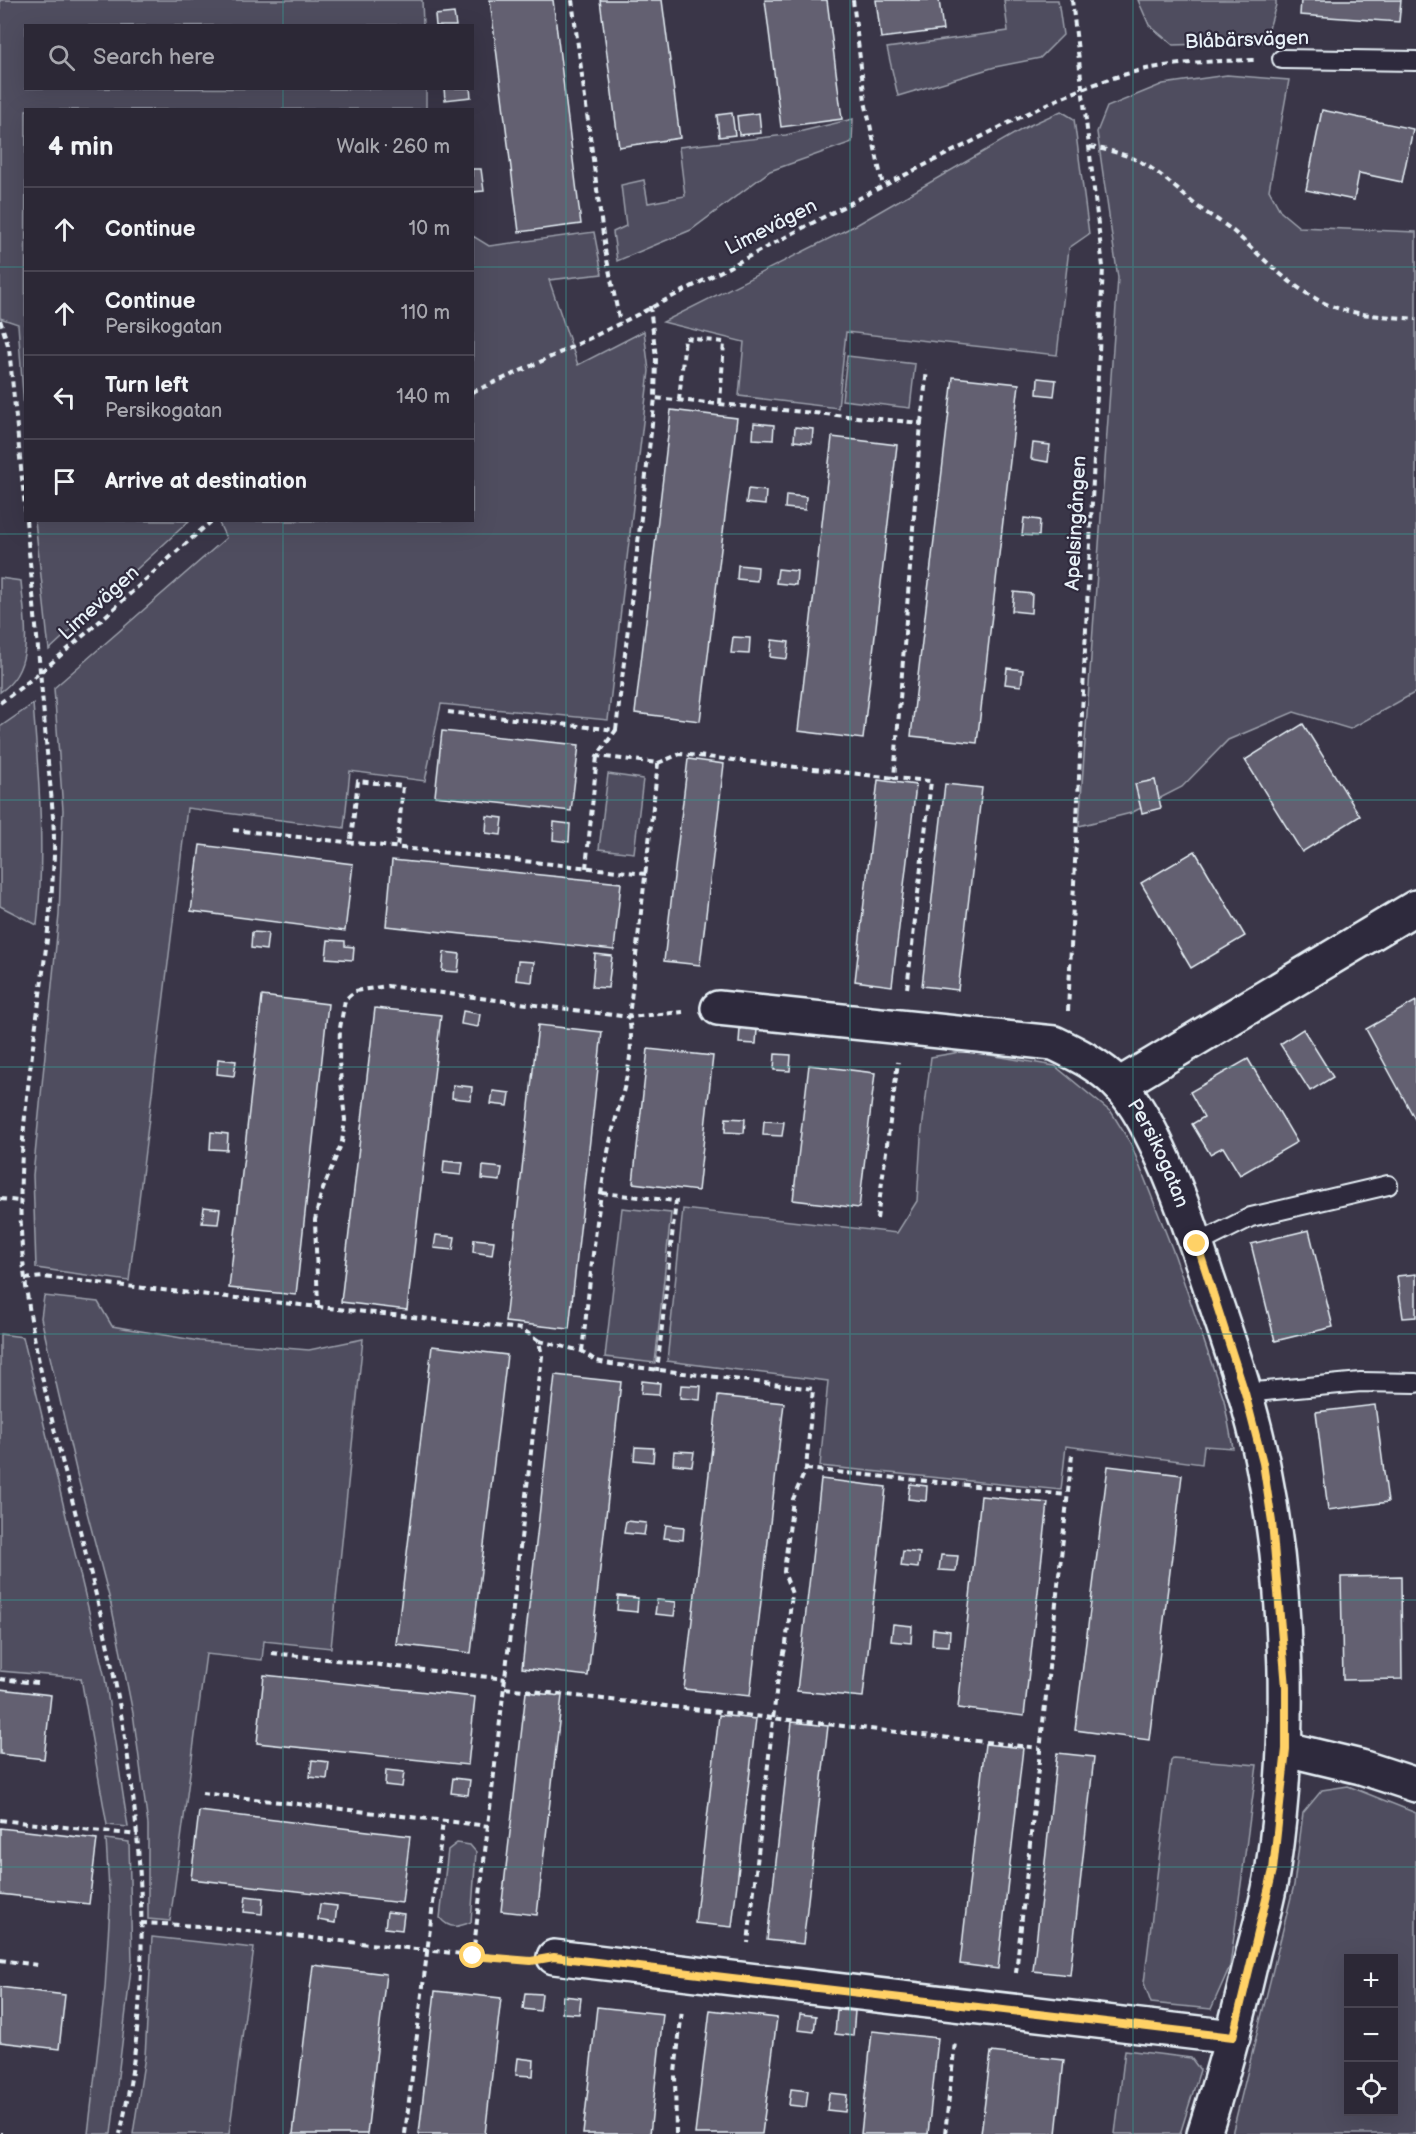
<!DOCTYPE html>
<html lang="en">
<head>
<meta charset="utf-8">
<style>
  body { margin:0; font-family:"Balsamiq Sans",sans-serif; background:#34303e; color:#f1f3f6 }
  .controls { position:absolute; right:18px; bottom:18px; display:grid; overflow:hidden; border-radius:0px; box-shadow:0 6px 24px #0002 }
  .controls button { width:54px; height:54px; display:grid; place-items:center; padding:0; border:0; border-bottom:2px solid #484451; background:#2c2836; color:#f1f3f6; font:30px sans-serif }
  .stop { position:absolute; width:18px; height:18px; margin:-14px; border:4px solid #ffd166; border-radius:50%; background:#fff }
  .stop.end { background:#ffd166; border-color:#fff; box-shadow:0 2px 6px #0008 }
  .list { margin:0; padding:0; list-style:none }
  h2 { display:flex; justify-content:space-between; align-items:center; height:78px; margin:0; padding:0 24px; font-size:26px }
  h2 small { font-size:20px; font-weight:400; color:#a6a6ad }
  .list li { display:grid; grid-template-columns:39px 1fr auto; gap:18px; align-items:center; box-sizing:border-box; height:84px; padding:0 24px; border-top:2px solid #484451 }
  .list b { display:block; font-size:22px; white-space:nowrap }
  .list p { margin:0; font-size:20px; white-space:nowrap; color:#a6a6ad }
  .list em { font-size:20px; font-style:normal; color:#a6a6ad }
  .icon { flex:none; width:33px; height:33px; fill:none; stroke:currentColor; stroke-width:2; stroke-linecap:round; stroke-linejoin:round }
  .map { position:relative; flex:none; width:1416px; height:2134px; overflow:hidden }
  .search { position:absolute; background:#2c2836; box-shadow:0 6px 24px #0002; left:24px; top:24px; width:450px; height:66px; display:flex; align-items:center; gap:15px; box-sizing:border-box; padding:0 21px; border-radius:0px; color:#a6a6ad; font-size:22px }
  .panel { position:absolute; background:#2c2836; box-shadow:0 6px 24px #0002; left:24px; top:108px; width:450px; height:414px; border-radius:0px }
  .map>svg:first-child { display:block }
</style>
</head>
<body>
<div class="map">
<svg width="1416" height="2134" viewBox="0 0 1416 2134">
  <rect width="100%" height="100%" fill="#3a3648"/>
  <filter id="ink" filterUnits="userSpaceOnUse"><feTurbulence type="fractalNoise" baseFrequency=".0167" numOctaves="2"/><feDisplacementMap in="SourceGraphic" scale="12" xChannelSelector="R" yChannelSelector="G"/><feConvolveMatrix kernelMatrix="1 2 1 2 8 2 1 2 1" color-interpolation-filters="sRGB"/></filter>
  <g filter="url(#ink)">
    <g fill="#504e5f" stroke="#9ca0ac" stroke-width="1.5" fill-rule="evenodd">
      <polygon points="0,0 422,0 423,25 26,26 26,88 426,89 426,109 26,110 25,423 18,324 0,318"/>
      <polygon points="1004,0 1058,0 1063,35 1040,58 995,67 898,96 887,48 1008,31"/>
      <polygon points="1138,0 1276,0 1276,5 1265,42 1173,45 1149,25"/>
      <polygon points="1227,75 1289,80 1269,190 1281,212 1299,227 1416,232 1416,692 1350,729 1294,712 1228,740 1182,787 1131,813 1079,826 1118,278 1097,132 1107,107 1163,84"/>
      <polygon points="1061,111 1074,119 1089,234 1069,248 1057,355 846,332 838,408 739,396 744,342 663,322 858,224 1026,127"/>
      <polygon points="853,119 852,142 770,171 691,230 617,261 613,232 626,226 621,185 644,180 648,203 685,196 679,147 786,135"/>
      <polygon points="594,232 602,274 549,280 578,365 644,331 649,371 608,720 441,704 425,781 350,771 344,828 187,808 129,1281 36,1268 33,1175 59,915 63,810 54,688 226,538 218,521 472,520 473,236 489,246"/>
      <polygon points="847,356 915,364 910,408 842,400"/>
      <polygon points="35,521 35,520 189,521 49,650"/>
      <path d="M 0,578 L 21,581 C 24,618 37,668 0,692 Z"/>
      <path d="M 33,704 C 39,778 45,851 37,925 L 0,906 L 0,727 Z"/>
      <polygon points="608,774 643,779 634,853 599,849"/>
      <polygon points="966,1051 1055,1066 1112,1113 1131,1144 1175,1256 1224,1400 1233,1448 1204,1446 1202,1464 1066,1446 1061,1490 820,1466 828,1381 667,1361 683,1209 897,1233 917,1201 921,1138 931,1057"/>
      <polygon points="622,1208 671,1213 655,1363 605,1357"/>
      <polygon points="44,1296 98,1302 112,1326 199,1341 309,1350 363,1339 331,1648 264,1641 262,1660 206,1654 170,1921 148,1919 148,1825 133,1713 111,1604 77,1474 41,1318"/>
      <polygon points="0,1334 23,1337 105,1678 128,1827 107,1825 81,1678 0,1671"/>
      <polygon points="1173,1758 1257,1765 1230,1966 1211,2009 1151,2003 1144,1983 1171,1760"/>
      <path d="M 1348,1786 L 1416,1813 L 1416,2134 L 1232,2134 L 1294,1885 L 1303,1813 L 1322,1790 ZM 1348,1958 L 1394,1958 L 1394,2112 L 1348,2112 Z"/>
      <polygon points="106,1839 129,1842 132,1961 111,2134 88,2134 105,1988 110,1906"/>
      <path d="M 457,1843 L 470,1845 L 476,1852 L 471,1922 C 458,1927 450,1930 440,1918 L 448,1850 Z"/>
      <polygon points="152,1937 254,1948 229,2134 133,2134 145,2056"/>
      <polygon points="1125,2050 1191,2058 1200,2070 1180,2134 1115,2134"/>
    </g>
    <g fill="#636171" stroke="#e8f1f8" stroke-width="1.5">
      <polygon points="490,0 553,0 581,224 519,232"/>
      <polygon points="600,0 662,0 680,138 619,147"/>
      <polygon points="765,0 827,0 842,119 781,127"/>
      <polygon points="876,0 939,0 943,30 881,38"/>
      <polygon points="1301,0 1401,0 1399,22 1300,15"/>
      <polygon points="454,13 456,26 436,26 435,15"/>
      <polygon points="444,88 470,88 471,97 445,100"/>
      <polygon points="1322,110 1413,129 1402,182 1359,173 1354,200 1306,190"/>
      <polygon points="732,113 735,135 719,137 717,115"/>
      <polygon points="759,113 761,133 739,135 737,116"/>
      <polygon points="472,169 481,169 484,191 472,192"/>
      <polygon points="953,377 1019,384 977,743 911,736"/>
      <polygon points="1038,378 1056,380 1054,396 1037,394"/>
      <polygon points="671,410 737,418 700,721 635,713"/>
      <polygon points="754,423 774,425 773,440 753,439"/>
      <polygon points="795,427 813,429 812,443 794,441"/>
      <polygon points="832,437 897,445 863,739 798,731"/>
      <polygon points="1033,443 1050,445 1048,462 1031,459"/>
      <polygon points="748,489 766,491 765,505 746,503"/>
      <polygon points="786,495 806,497 805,510 785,508"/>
      <polygon points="1024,518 1040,520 1039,536 1022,535"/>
      <polygon points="738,565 758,567 757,581 737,579"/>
      <polygon points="778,569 797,571 796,585 776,583"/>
      <polygon points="1014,592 1032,594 1031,613 1012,611"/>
      <polygon points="733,637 750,638 749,654 731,653"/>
      <polygon points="772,640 789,642 787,659 770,657"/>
      <polygon points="1007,668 1023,670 1021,686 1005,684"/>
      <polygon points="1303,724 1360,816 1302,852 1245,760"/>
      <polygon points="442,731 579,745 571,811 435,796"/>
      <polygon points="688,759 724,764 700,965 664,961"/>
      <polygon points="878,780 916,785 892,986 855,981"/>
      <polygon points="1155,780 1161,808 1142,813 1135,784"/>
      <polygon points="945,784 982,788 958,990 922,986"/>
      <polygon points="487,816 503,818 501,835 486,833"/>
      <polygon points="554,822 570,824 569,842 553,840"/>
      <polygon points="200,845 353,864 345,931 191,911"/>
      <polygon points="1195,851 1245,936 1191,968 1141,883"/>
      <polygon points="392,860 621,883 614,950 386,926"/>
      <polygon points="252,932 268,933 266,950 251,948"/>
      <polygon points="328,940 345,941 345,946 354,947 353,960 326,958"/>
      <polygon points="444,952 460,954 458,972 442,971"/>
      <polygon points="595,954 612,956 608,988 592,987"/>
      <polygon points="518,961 534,962 532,982 516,980"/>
      <polygon points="262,996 328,1004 296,1295 229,1288"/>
      <polygon points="1416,1001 1416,1121 1366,1029"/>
      <polygon points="375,1008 441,1015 407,1310 341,1302"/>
      <polygon points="463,1011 480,1014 478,1027 461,1024"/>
      <polygon points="538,1025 602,1032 569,1329 505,1322"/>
      <polygon points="740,1028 757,1029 756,1044 739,1043"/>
      <polygon points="1303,1029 1333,1077 1310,1091 1280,1044"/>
      <polygon points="648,1049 713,1056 698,1191 633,1183"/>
      <polygon points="775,1054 791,1055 790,1071 774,1070"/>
      <polygon points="218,1059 236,1061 234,1076 217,1074"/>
      <polygon points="1248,1059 1297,1142 1240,1175 1223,1147 1210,1154 1192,1124 1204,1117 1190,1092"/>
      <polygon points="809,1065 875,1073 859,1208 793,1200"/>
      <polygon points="453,1085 472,1087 471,1100 452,1098"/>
      <polygon points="493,1091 510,1093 508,1106 491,1104"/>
      <polygon points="726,1118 745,1119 744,1133 725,1132"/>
      <polygon points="764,1121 784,1122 782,1136 763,1135"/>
      <polygon points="211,1132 228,1134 227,1150 210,1149"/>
      <polygon points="444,1161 463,1163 461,1175 443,1173"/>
      <polygon points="483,1166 502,1168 500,1181 482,1179"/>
      <polygon points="204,1207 220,1209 218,1224 202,1223"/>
      <polygon points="1309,1230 1333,1327 1275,1341 1251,1244"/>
      <polygon points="436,1235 455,1237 453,1250 434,1248"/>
      <polygon points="474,1239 494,1241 492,1255 473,1252"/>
      <polygon points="1416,1274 1416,1317 1403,1318 1397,1276"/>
      <polygon points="432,1346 507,1355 471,1653 396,1644"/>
      <polygon points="555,1375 621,1382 588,1676 522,1668"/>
      <polygon points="642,1381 660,1383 659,1395 641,1394"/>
      <polygon points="681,1385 701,1386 700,1400 680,1398"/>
      <polygon points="718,1396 784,1403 750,1696 684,1689"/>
      <polygon points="1375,1405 1388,1502 1328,1510 1316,1412"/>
      <polygon points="635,1447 654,1448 653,1462 634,1460"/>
      <polygon points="674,1451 694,1452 692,1466 673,1464"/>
      <polygon points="1108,1466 1182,1475 1149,1740 1075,1730"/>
      <polygon points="821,1479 886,1487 863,1697 797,1691"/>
      <polygon points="910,1484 927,1486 926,1501 908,1499"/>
      <polygon points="981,1496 1048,1503 1024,1716 958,1708"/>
      <polygon points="626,1521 646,1523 644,1535 624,1533"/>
      <polygon points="666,1525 684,1527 683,1540 664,1538"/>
      <polygon points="903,1551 920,1553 918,1568 901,1566"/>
      <polygon points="941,1555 958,1556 956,1571 939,1570"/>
      <polygon points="1401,1576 1402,1679 1343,1680 1341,1577"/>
      <polygon points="618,1596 638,1598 637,1612 617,1610"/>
      <polygon points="657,1600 676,1602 674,1616 655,1614"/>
      <polygon points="893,1624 912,1626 911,1643 891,1641"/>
      <polygon points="933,1629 950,1631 949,1646 932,1645"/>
      <polygon points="264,1675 475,1697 468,1765 257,1743"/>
      <polygon points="0,1689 51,1695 44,1759 0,1754"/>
      <polygon points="526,1692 562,1696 537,1915 501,1911"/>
      <polygon points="719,1715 756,1719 732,1927 695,1923"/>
      <polygon points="792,1722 828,1726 803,1944 767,1940"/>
      <polygon points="985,1744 1023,1748 998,1969 960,1964"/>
      <polygon points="1057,1753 1094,1757 1070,1975 1033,1971"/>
      <polygon points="312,1760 329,1762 327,1779 310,1777"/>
      <polygon points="386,1770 404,1772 402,1787 385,1785"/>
      <polygon points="453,1778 470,1780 468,1795 451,1793"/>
      <polygon points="199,1811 410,1836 402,1903 191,1879"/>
      <polygon points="0,1828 97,1839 89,1904 0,1894"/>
      <polygon points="246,1896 263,1898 262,1914 244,1912"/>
      <polygon points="320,1904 337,1906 335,1923 318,1920"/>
      <polygon points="387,1912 404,1914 402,1930 385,1928"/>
      <polygon points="313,1965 386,1974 367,2134 293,2134"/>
      <polygon points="0,1987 65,1995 59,2049 0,2042"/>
      <polygon points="435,1991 501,1998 485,2134 419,2134"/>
      <polygon points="525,1993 542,1994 540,2011 523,2009"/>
      <polygon points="563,1996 581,1998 579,2014 562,2013"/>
      <polygon points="597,2007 663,2014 650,2134 583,2134"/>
      <polygon points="710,2010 777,2018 762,2134 695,2134"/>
      <polygon points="837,2010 855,2011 853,2036 835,2034"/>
      <polygon points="800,2014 816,2016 814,2032 798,2030"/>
      <polygon points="872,2031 938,2038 928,2134 861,2134"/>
      <polygon points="991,2052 1064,2060 1056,2134 981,2134"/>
      <polygon points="518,2058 534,2060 533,2076 516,2075"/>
      <polygon points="791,2089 808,2091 806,2107 789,2105"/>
      <polygon points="829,2093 847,2095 845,2112 827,2110"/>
    </g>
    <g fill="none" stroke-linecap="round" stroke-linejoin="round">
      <defs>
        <g id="service">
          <polyline points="1282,59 1416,61"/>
          <polyline points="1197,1244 1251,1217 1388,1185"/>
          <polyline points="1245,1393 1361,1382 1416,1383"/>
        </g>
        <g id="minor">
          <path id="s1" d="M 718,1008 L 1054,1043 C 1077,1054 1099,1065 1118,1084 C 1154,1119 1190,1224 1206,1274 C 1227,1337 1250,1400 1263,1465 C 1289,1595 1292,1736 1273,1867 C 1269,1896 1260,1925 1253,1953 C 1239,2014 1223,2074 1204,2134"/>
          <polyline points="1119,1085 1416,907"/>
          <polyline points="1286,1749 1361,1767 1416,1785"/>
          <polyline points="554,1957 1233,2037"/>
        </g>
      </defs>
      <use href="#service" stroke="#e8f1f8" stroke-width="22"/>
      <use href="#minor" stroke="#e8f1f8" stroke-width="38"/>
      <g stroke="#e8f1f8" stroke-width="4" stroke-dasharray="6 4.5" stroke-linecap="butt">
        <polyline points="572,0 605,250 620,323"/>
        <polyline points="853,0 865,101 883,186"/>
        <path d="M 1090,147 C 1142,155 1154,169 1192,202 C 1204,213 1220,220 1233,231 C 1261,256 1288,285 1322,302 C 1350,316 1385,316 1416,319"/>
        <polyline points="650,306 656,358 655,398"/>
        <polyline points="0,320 9,348 26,518"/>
        <path d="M 472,392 C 634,324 786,233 943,156 C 1007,125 1072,86 1142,70 C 1179,62 1217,61 1255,60"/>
        <polyline points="679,400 685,338 724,342 720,404"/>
        <polyline points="921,423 927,370"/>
        <path d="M 26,520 C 33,594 40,667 46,741 C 49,778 55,818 54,855 C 48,996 7,1136 25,1279 C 38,1382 69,1482 93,1583 C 137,1758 162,1956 120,2134"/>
        <path d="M 0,703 C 76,648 141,581 213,520"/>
        <path d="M 448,712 L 616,730 L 597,756 L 658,763 L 629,1017 C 637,1063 618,1102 609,1147 C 596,1214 590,1283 582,1351"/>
        <polyline points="616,730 655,398 921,423 894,778 931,781 907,989"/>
        <polyline points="658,763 680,754 894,778"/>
        <polyline points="233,830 646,874"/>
        <polyline points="351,839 358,781 403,786 397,848"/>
        <polyline points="586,868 597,756"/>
        <polyline points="1068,1011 1103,267 1072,0"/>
        <polyline points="602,1193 676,1201 657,1371"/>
        <polyline points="0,1199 20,1201"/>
        <polyline points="877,1219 898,1062"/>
        <polyline points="25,1279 43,1277 522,1329 539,1341 542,1356 473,1956"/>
        <polyline points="318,1306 315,1220 321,1194 342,1142 345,1120 339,1062 340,1028 345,1000 355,991 387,986 629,1017 683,1012"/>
        <polyline points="539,1341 582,1351 596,1361 611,1364 813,1389 806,1469 793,1499 784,1572 792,1594 786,1644 777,1684 748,1943"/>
        <polyline points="806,1469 1067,1495"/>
        <polyline points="272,1653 506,1679"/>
        <polyline points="0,1679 37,1683"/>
        <polyline points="505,1688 1039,1748"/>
        <polyline points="202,1793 489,1826"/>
        <polyline points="0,1820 138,1835"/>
        <polyline points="141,1923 200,1926 519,1960"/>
        <polyline points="0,1960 38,1965"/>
        <polyline points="1016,1973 1072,1455"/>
        <polyline points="0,2134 2,2134"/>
        <polyline points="405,2134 443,1821"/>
        <polyline points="676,2134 675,2073 682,2010"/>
        <polyline points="945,2134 955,2042"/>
      </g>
      <use href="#service" stroke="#2f2a3d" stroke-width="18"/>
      <use href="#minor" stroke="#2f2a3d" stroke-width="33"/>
    </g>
  </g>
  <g fill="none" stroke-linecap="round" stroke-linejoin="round" filter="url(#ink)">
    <polyline stroke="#ffd166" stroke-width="8" points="473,1956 531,1961 554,1957 1233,2037 1273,1870 1286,1749 1286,1687 1272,1522 1263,1463 1245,1393 1197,1244"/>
  </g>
  <path fill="none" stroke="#3a8f8a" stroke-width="1.5" stroke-opacity="0.55" d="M 283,0 L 283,26M 566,0 L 566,2134M 850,0 L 850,2134M 1133,0 L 1133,2134M 283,88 L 283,110M 0,267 L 26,267M 472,267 L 1416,267M 283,520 L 283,2134M 0,534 L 1416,534M 0,800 L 1416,800M 0,1067 L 1416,1067M 0,1334 L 1416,1334M 0,1600 L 1416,1600M 0,1867 L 1416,1867"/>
  <g text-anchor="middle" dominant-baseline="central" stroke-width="4.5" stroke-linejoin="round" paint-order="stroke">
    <g font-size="20" fill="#e8f1f8" stroke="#2f2a3d">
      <text transform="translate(1247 40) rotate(-2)">Blåbärsvägen</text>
      <text transform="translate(771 227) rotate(-27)">Limevägen</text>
      <text transform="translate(1076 523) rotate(-87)">Apelsingången</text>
      <text transform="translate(99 603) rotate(-42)">Limevägen</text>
      <text stroke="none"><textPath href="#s1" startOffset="495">Persikogatan</textPath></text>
    </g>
  </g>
</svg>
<div class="controls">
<button>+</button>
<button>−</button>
<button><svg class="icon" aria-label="locate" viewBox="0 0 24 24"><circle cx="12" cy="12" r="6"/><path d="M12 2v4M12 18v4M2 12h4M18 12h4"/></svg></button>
</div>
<div class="stop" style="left:473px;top:1956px"></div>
<div class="stop end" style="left:1197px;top:1244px"></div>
<div class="search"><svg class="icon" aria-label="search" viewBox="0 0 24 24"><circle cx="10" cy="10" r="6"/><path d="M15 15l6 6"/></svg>Search here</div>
<section class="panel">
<h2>4 min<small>Walk · 260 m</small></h2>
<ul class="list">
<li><svg class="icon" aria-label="ahead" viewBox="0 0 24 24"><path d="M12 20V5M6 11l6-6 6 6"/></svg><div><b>Continue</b></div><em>10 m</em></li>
<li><svg class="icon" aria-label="ahead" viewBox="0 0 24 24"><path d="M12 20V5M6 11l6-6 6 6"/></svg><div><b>Continue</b><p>Persikogatan</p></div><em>110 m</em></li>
<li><svg class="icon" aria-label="left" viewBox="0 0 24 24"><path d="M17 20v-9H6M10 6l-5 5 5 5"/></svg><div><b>Turn left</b><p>Persikogatan</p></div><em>140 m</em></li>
<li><svg class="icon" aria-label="arrive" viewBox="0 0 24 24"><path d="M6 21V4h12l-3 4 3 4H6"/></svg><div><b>Arrive at destination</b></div></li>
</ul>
</section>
</div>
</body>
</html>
